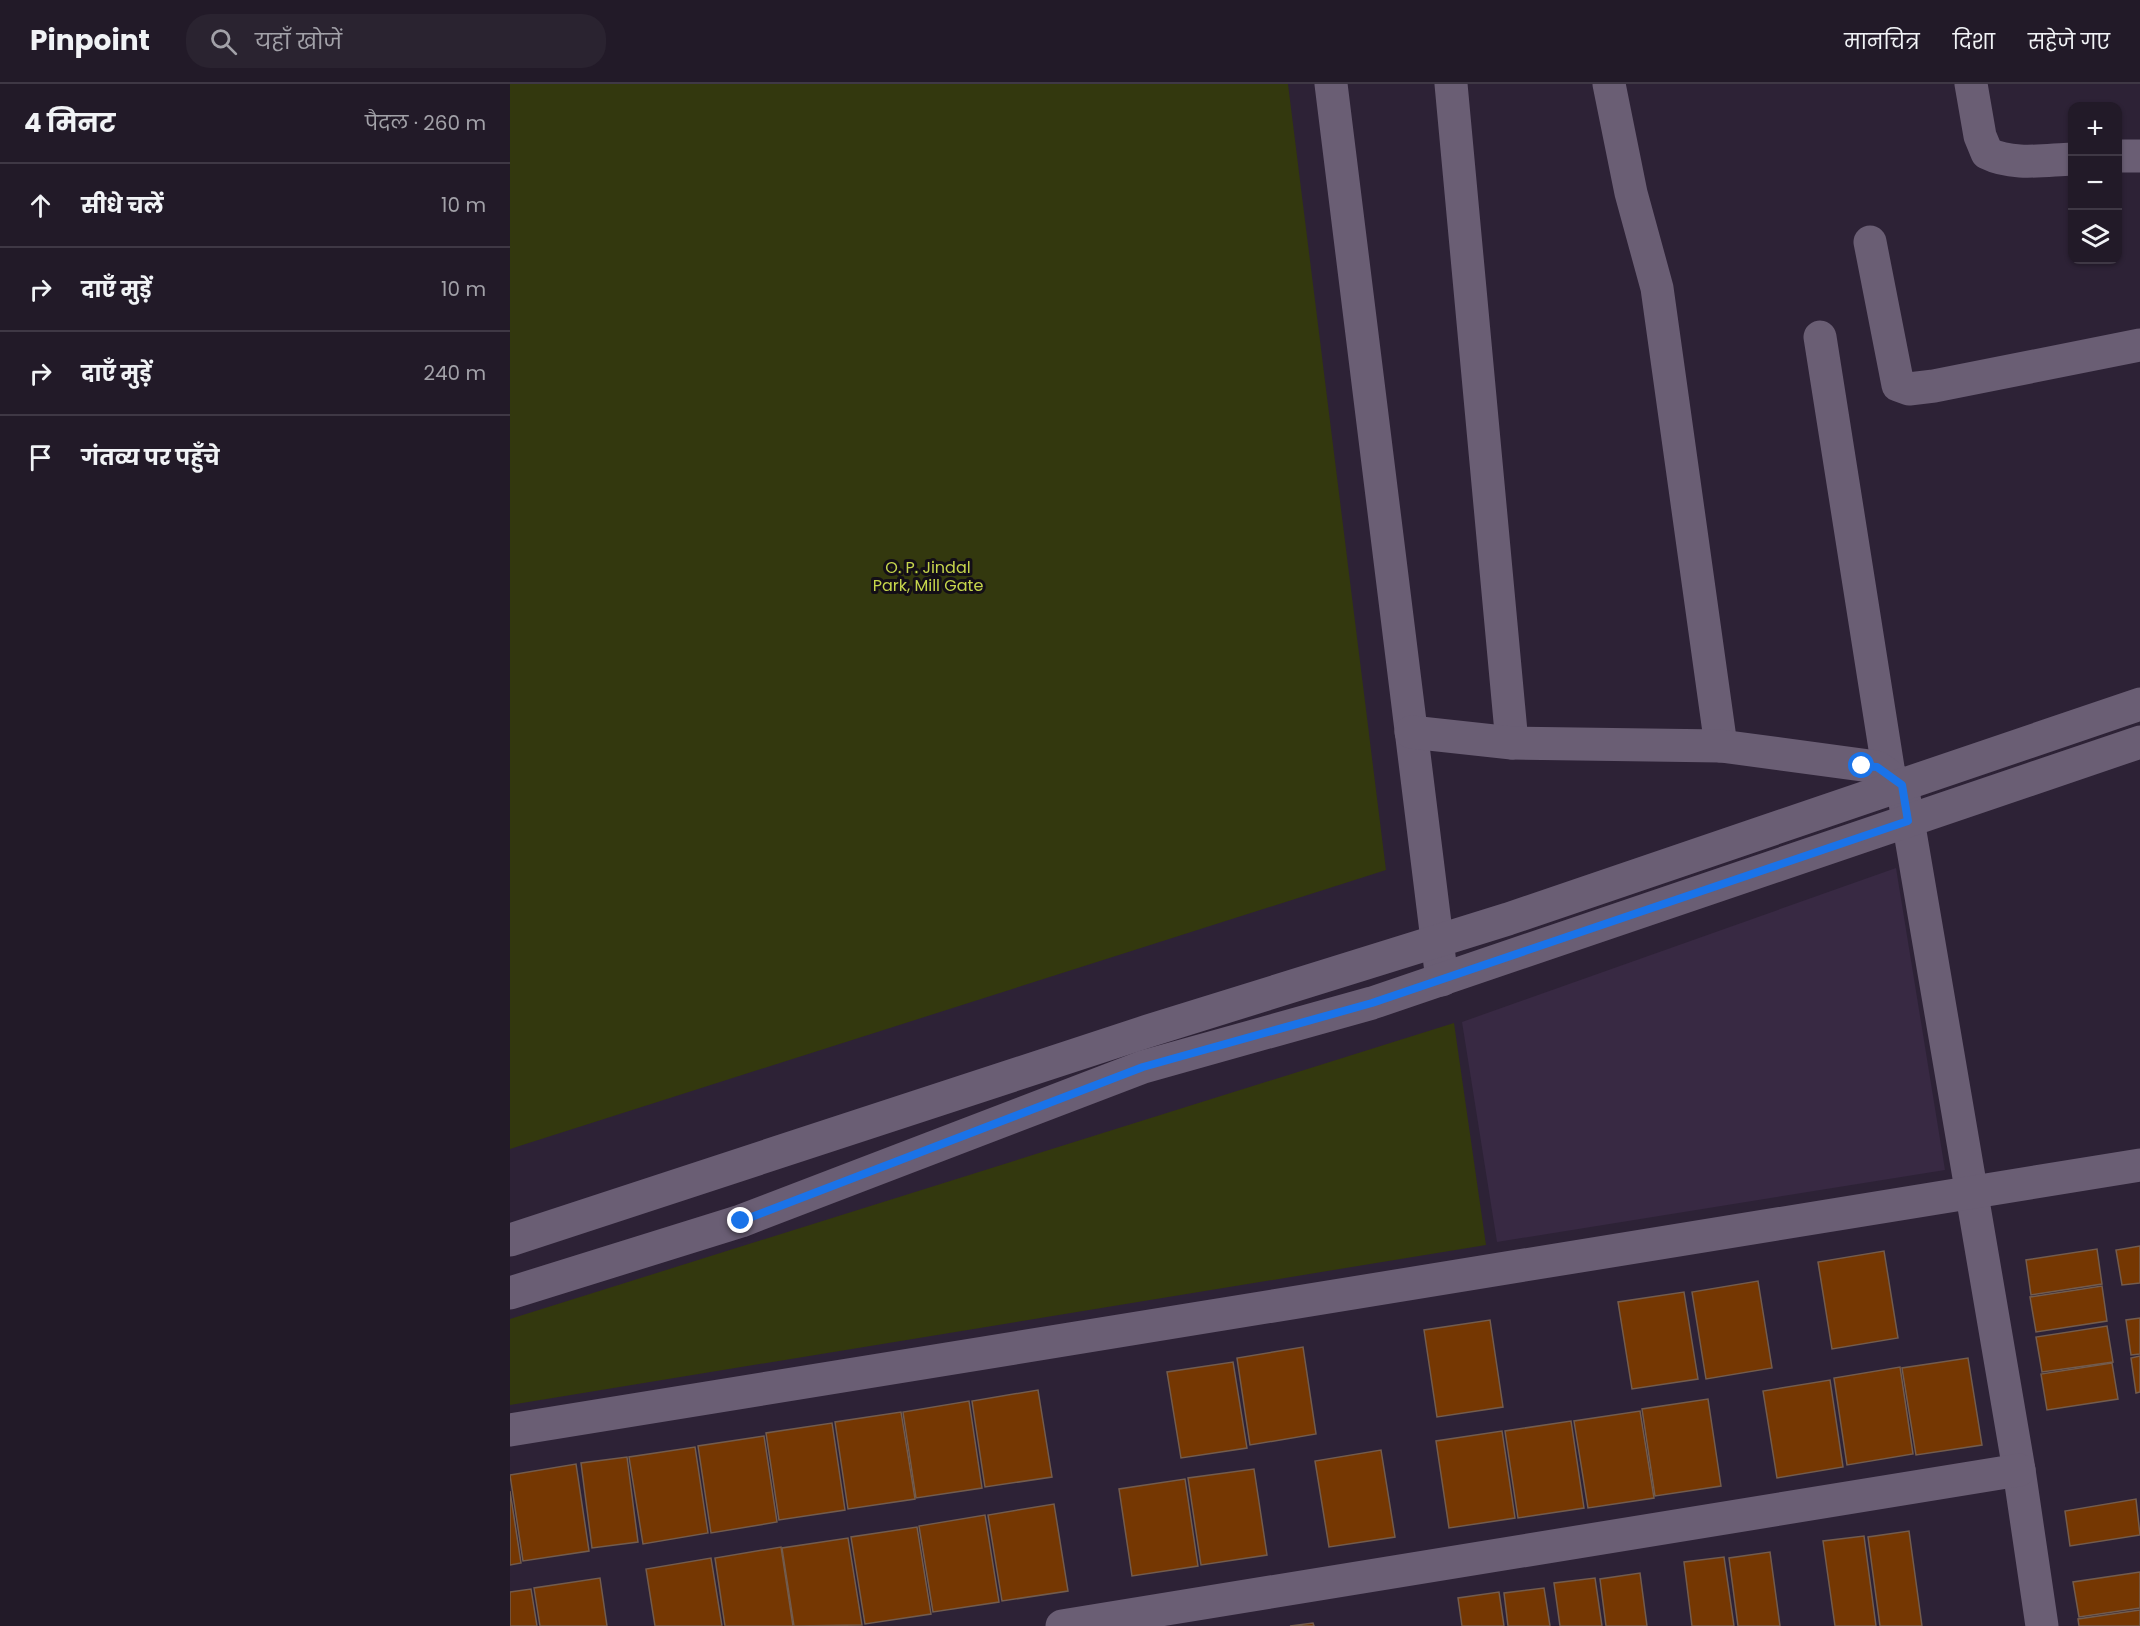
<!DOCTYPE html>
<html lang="hi">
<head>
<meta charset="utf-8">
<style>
  body { margin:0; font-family:Poppins,"Noto Sans Devanagari",sans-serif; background:#2a2330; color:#f1f3f6 }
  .controls { position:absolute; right:18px; top:18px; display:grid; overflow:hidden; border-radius:12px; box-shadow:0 2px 4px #0004 }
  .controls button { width:54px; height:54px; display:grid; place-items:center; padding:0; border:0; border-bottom:2px solid #3f3845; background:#221a28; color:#f1f3f6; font:30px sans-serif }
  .stop { position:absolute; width:18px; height:18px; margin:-14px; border:4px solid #1a73e8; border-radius:50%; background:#fff }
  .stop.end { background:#1a73e8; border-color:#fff; box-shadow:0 2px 6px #0008 }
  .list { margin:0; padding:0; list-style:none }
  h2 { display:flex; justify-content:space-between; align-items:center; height:78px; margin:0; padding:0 24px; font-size:26px }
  h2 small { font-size:20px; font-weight:400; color:#a2a1a8 }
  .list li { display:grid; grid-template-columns:39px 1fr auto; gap:18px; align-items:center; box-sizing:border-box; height:84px; padding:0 24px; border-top:2px solid #3f3845 }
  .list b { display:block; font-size:22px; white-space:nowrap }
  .list em { font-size:20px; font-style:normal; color:#a2a1a8 }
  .icon { flex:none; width:33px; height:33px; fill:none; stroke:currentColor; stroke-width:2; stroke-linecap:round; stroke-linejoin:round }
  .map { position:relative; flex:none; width:1630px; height:1542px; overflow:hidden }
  header { display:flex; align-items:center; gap:36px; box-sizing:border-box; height:84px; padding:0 30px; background:#221a28; border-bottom:2px solid #3f3845 }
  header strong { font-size:28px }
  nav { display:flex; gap:33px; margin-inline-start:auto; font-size:21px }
  .search { width:420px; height:54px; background:#2a2330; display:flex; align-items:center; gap:15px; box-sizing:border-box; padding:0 21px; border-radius:24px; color:#a2a1a8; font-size:22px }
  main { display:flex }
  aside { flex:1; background:#221a28 }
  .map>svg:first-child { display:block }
</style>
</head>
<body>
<header>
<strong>Pinpoint</strong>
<div class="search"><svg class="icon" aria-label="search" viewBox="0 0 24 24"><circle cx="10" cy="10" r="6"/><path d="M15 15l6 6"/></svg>यहाँ खोजें</div>
<nav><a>मानचित्र</a><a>दिशा</a><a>सहेजे गए</a></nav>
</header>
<main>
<aside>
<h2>4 मिनट<small>पैदल · 260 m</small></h2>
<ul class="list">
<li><svg class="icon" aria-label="ahead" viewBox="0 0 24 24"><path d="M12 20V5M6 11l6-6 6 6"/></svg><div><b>सीधे चलें</b></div><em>10 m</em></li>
<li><svg class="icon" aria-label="right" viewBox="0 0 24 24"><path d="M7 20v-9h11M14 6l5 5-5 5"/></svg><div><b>दाएँ मुड़ें</b></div><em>10 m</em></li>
<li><svg class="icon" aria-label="right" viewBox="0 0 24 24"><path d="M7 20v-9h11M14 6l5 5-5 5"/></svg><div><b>दाएँ मुड़ें</b></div><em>240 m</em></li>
<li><svg class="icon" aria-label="arrive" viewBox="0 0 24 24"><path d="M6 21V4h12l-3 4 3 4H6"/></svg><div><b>गंतव्य पर पहुँचे</b></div></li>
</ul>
</aside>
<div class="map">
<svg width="1630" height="1542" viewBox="0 0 1630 1542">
  <rect width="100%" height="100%" fill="#2d2236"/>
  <polygon fill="#382943" points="1386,784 1435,1086 987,1158 952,938"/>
  <g fill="#33380e">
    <polygon points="0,0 778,0 876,786 0,1065"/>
    <polygon points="944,939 976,1161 0,1321 0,1235"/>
  </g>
  <g fill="#753702" stroke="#735c4d" stroke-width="1.5">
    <polygon points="1630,1162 1630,1199 1612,1201 1606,1166"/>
    <polygon points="1587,1165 1592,1200 1521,1211 1516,1176"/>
    <polygon points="1374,1167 1388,1254 1322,1265 1308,1178"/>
    <polygon points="1248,1197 1262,1284 1196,1295 1182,1208"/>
    <polygon points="1592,1202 1597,1237 1526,1248 1520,1213"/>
    <polygon points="1174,1208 1188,1295 1122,1305 1108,1218"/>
    <polygon points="1630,1234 1630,1270 1621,1271 1616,1236"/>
    <polygon points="980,1236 993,1323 927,1333 914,1246"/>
    <polygon points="1597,1242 1603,1278 1532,1288 1526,1253"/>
    <polygon points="793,1263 806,1350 740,1361 727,1274"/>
    <polygon points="1630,1272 1630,1308 1626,1309 1621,1274"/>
    <polygon points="1458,1274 1472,1361 1406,1371 1392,1284"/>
    <polygon points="723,1278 737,1364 671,1374 657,1288"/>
    <polygon points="1602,1279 1608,1315 1537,1326 1531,1290"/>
    <polygon points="1390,1283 1403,1370 1337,1381 1324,1294"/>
    <polygon points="1320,1296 1333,1383 1267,1394 1253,1307"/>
    <polygon points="528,1306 542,1393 475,1403 462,1317"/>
    <polygon points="1198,1315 1211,1402 1145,1412 1132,1325"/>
    <polygon points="459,1317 472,1404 406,1414 393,1328"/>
    <polygon points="1130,1327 1144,1414 1078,1424 1064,1337"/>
    <polygon points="391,1328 405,1415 338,1425 325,1338"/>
    <polygon points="1061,1337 1074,1424 1008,1434 995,1347"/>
    <polygon points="322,1339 335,1426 269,1436 256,1349"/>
    <polygon points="992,1347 1005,1434 939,1444 926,1357"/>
    <polygon points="254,1352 267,1438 201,1449 188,1362"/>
    <polygon points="185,1363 198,1449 133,1460 119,1373"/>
    <polygon points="871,1366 885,1453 819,1463 805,1377"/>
    <polygon points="117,1373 128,1458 82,1464 71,1379"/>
    <polygon points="66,1380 79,1467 13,1477 0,1391"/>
    <polygon points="744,1385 757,1471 691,1481 678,1394"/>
    <polygon points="675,1395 688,1482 622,1492 609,1405"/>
    <polygon points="0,1407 11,1479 0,1481"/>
    <polygon points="1626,1415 1630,1451 1560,1462 1555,1427"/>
    <polygon points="544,1420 558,1507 492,1517 478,1431"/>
    <polygon points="475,1431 489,1518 423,1528 409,1442"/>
    <polygon points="407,1443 421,1530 355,1540 341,1453"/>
    <polygon points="1399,1447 1412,1542 1370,1542 1358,1453"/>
    <polygon points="1354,1452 1366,1542 1325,1542 1313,1457"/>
    <polygon points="338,1454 352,1541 284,1542 272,1464"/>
    <polygon points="271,1463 283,1542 215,1542 205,1474"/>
    <polygon points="1260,1468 1270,1542 1228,1542 1219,1474"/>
    <polygon points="1214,1473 1224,1542 1182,1542 1174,1478"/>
    <polygon points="201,1474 212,1542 145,1542 136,1485"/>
    <polygon points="1630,1488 1630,1524 1569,1533 1563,1498"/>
    <polygon points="1130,1489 1137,1542 1096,1542 1090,1495"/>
    <polygon points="90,1494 97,1542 30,1542 24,1504"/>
    <polygon points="1085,1494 1092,1542 1050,1542 1044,1499"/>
    <polygon points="1034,1504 1040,1542 998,1542 994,1509"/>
    <polygon points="21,1505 27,1542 0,1542 0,1508"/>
    <polygon points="989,1508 994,1542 952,1542 948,1514"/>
    <polygon points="1630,1526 1630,1542 1569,1542 1568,1535"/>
    <polygon points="803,1539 804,1542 780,1542"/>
  </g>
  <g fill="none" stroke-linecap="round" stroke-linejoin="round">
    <g stroke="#6a5e74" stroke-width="33">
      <polyline points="821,0 932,896"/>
      <polyline points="941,0 1002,659"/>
      <polyline points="1099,0 1121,109 1147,204 1211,662"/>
      <path d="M 1461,0 L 1470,52 L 1477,69 C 1503,82 1534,76 1562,75"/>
      <polyline points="1608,72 1630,72"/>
      <polyline points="1360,158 1388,301 1399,305 1424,302 1630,261"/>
      <polyline points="1310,253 1379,690"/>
      <polyline points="901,648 1002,659 1211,662 1367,683 1392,701 1509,1386 1532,1542"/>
      <polyline points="0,1346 1630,1081"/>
      <polyline points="552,1542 1509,1386"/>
    </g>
    <g stroke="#6a5e74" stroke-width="33">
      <polyline points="0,1156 638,947 998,835 1630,620"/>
      <polyline points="0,1209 231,1137 633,983 862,919 1630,658"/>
    </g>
  </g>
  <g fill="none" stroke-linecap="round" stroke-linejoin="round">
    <polyline stroke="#1a73e8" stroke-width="8" points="231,1137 633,983 862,919 1398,737 1392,701 1367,683 1352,682"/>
  </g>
  <g text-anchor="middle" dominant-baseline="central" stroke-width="6" stroke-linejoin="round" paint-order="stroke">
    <g font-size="16" fill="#c6d64c" stroke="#130e17">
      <text x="418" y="483">O. P. Jindal<tspan x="418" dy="18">Park, Mill Gate</tspan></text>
    </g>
  </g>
</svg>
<div class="controls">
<button>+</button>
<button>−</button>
<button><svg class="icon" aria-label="layers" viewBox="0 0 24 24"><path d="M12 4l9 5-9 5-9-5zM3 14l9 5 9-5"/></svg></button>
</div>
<div class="stop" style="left:1352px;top:682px"></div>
<div class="stop end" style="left:231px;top:1137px"></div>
</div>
</main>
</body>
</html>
